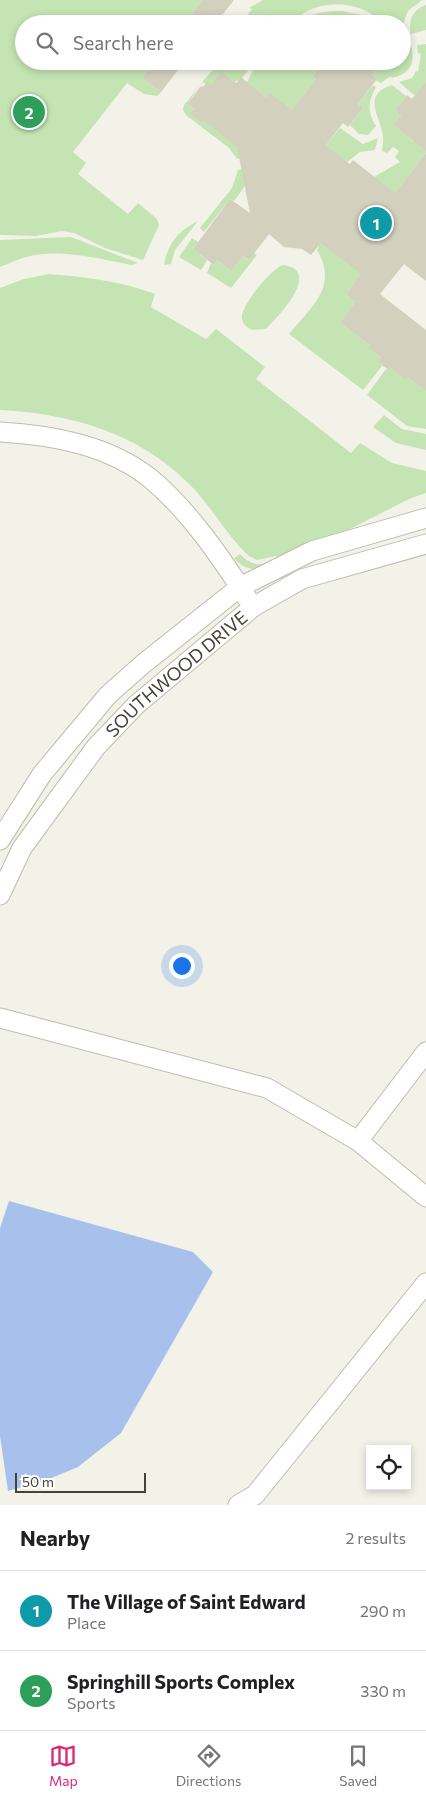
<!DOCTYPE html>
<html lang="en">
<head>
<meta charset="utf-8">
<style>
  body { margin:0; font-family:Commissioner,sans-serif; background:#f6f6f6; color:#202124 }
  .controls { position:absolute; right:15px; bottom:15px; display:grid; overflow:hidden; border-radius:0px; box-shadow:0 2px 8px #0003 }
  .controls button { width:45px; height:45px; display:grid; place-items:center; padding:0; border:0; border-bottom:1px solid #e0e0e0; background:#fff; color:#202124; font:25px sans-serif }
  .scale { position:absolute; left:15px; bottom:12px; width:131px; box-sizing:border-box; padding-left:5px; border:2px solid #464437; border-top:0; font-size:14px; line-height:18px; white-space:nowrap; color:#464437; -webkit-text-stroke:4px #fff; paint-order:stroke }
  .you { position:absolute; left:181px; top:965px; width:18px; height:18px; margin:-12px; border:4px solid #fff; border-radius:50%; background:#1a73e8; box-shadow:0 0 0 8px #1a73e833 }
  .badge { display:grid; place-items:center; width:32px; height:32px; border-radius:50%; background:#db2777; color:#fff; font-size:16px; font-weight:700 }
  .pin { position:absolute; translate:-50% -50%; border:2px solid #fff; box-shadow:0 1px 5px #0006 }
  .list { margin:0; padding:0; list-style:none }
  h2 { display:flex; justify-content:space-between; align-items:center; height:65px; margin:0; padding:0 20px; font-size:21px }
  h2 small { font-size:16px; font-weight:400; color:#757577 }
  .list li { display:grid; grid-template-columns:32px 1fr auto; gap:15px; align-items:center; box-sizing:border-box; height:80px; padding:0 20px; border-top:1px solid #e0e0e0 }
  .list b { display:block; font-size:19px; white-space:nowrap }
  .list p { margin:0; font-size:16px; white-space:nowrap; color:#757577 }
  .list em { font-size:16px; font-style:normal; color:#757577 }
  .icon { flex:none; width:28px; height:28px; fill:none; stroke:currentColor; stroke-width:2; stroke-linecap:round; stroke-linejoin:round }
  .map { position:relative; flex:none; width:426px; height:1505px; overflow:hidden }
  .search { position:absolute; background:#fff; box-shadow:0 2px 8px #0003; left:15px; right:15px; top:15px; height:55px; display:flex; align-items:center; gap:12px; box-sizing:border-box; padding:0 18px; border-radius:28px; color:#757577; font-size:19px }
  .sheet { height:225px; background:#fff }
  nav { display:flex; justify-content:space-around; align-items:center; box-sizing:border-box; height:70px; border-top:1px solid #e0e0e0; background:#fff; font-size:14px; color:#757577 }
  nav a { display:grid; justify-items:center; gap:2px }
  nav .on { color:#db2777 }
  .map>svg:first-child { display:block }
</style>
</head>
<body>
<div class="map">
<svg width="426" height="1505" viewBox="0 0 426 1505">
  <rect width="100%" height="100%" fill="#f3f2e8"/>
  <g fill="#c4e5b3">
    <polygon points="0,0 203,0 184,24 24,24 24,61 155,61 142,78 161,92 157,96 144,94 127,83 73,152 86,163 78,174 128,214 138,203 157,219 159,225 143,260 105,248 74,233 62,231 36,236 0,235"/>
    <path d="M 263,0 L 422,0 L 408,11 L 402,27 L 402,24 C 376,24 384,19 364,10 C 343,0 306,3 293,24 L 245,24 L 243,21 L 252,9 L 249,8 Z"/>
    <path d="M 426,5 L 426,30 L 411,34 C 408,20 412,10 426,5 Z"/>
    <path d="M 342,11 L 361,15 L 373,24 L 300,24 C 310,12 328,11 342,11 Z"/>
    <path d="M 402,33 L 406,37 L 405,40 L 411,45 C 415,63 412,73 392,78 L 391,76 L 381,83 L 376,81 L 377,79 L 372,75 L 382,61 L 402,61 Z"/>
    <polygon points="426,44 426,82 415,96 399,82 412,78 416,71 418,72 421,54 418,53 417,45"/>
    <path d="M 221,61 L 237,61 L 249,67 C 245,82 217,92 202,82 Z"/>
    <polygon points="283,61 324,61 313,76 316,79 300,100 291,117 269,92 266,97 247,82 254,69 265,69"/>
    <polygon points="200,85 187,104 194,109 191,114 202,123 204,121 225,137 261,151 237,159 229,148 186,115 183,110 184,105"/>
    <path d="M 373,85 L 376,87 C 368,102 367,111 376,126 L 368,135 L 359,134 L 350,125 L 363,108 L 358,104 Z"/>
    <path d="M 392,85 L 406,96 L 395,110 L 401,115 L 393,125 L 413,141 L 426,146 L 426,153 L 392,197 L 374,177 L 400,162 L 395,157 L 399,151 L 393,147 L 387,153 L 382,151 C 383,144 384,138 382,131 C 378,113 363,94 392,85 Z"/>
    <polygon points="340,128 363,144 378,138 375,150 360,152 347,162 326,145"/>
    <polygon points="241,169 250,179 234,201 230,199 204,232 200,228 232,188 238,170"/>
    <path d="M 198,221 L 175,250 L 171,264 L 164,265 C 168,243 178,231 198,221 Z"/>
    <path d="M 71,237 L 138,263 L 132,265 C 99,259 63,249 30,256 C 20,258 10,263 0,267 L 0,240 Z"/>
    <polygon points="192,238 198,242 193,249 207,260 201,270 179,257"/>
    <path d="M 310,239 L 376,255 L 346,294 L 355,302 L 340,322 L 370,346 L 369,348 L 381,357 L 377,362 L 382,366 L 363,390 L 289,334 C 311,307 339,287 317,250 L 319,247 Z"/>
    <polygon points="254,253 257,255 231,288 207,273 211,263 214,265 217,260 231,271 243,256 248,260"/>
    <path d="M 283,265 C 323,270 278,317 266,329 L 252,330 C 248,328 243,325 242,319 C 239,307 272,268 283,265 Z"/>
    <path d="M 49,274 C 85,277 121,281 155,294 L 151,307 L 206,339 L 216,329 L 265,367 L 256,379 L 351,453 L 360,443 L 392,463 L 426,471 L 426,493 L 409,499 L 279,565 C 261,569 247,574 234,558 L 240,554 C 252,567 263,567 278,558 L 276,556 L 257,560 L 249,556 C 226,535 211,505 188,483 C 139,433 68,413 0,410 L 0,288 L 24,279 Z"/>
    <polygon points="391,368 406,379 409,376 426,391 426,429 407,426 367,395 386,369 388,370"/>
    <polygon points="384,415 402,429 426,434 426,450 396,443 373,427"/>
  </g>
  <polygon fill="#a8c1ec" points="9,1201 193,1252 213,1272 121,1433 78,1467 49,1479 8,1491 0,1436 0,1228"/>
  <g fill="#d4d0be">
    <polygon points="203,0 234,0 215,24 184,24"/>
    <polygon points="155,61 185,61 161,92 142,78"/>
    <polygon points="324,61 382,61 372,75 377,79 358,104 363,108 348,127 343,123 326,145 350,164 353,160 395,193 426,153 426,281 404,264 380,294 426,330 426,391 408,377 406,380 391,368 389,370 377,362 381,357 368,348 370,346 340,322 355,302 346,294 361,274 321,243 311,255 302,249 284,247 269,234 249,260 243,256 231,271 217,260 214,265 193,249 230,199 250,213 237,147 204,121 202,123 190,114 194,109 187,104 201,86 203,87 207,82 211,85 221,72 236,83 241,77 266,97 269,92 292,110 316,79 313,76"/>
    <polygon points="426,82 426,151 393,125 401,115 395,110 407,95 412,99"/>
  </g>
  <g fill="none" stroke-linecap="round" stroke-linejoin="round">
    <defs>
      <g id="street">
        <path d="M 0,432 C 52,435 109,445 151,479 C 189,511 220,556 247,598"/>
        <polyline points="0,840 42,774 108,695 143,664 240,587 312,551 426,518"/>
        <path id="s1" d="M 0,895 L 22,848 L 96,747 L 136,705 L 253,607 L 302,579 L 426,544"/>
        <polyline points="0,1018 267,1088 358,1141 426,1197"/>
        <polyline points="358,1141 426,1052"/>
        <polyline points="238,1505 255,1495 426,1283"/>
      </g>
    </defs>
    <use href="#street" stroke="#bebcab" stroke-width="21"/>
    <use href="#street" stroke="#fff" stroke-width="19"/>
  </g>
  <g text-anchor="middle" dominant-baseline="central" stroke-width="5" stroke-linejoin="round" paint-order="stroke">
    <g font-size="18" fill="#464437" stroke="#fff">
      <text stroke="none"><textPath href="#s1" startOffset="286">SOUTHWOOD DRIVE</textPath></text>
    </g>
  </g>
</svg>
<div class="controls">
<button><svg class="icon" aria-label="locate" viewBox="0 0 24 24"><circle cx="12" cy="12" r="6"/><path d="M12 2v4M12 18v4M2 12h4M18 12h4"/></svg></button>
</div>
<div class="scale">50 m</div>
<div class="you"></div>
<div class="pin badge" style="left:376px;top:223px;background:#0f9aa8">1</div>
<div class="pin badge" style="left:29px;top:112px;background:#2e9e5b">2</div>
<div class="search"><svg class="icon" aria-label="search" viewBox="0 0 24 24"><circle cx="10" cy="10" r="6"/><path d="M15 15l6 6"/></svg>Search here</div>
</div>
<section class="sheet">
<h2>Nearby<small>2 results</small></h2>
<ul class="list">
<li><span class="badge" style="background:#0f9aa8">1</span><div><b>The Village of Saint Edward</b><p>Place</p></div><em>290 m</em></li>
<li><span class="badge" style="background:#2e9e5b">2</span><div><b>Springhill Sports Complex</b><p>Sports</p></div><em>330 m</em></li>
</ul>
</section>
<nav>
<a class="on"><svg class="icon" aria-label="map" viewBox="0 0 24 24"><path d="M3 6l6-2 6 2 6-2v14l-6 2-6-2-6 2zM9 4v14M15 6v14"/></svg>Map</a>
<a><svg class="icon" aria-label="directions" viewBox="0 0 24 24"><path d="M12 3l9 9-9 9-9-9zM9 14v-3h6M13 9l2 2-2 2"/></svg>Directions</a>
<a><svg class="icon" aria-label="saved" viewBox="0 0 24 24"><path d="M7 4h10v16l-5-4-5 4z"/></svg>Saved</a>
</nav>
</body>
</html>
